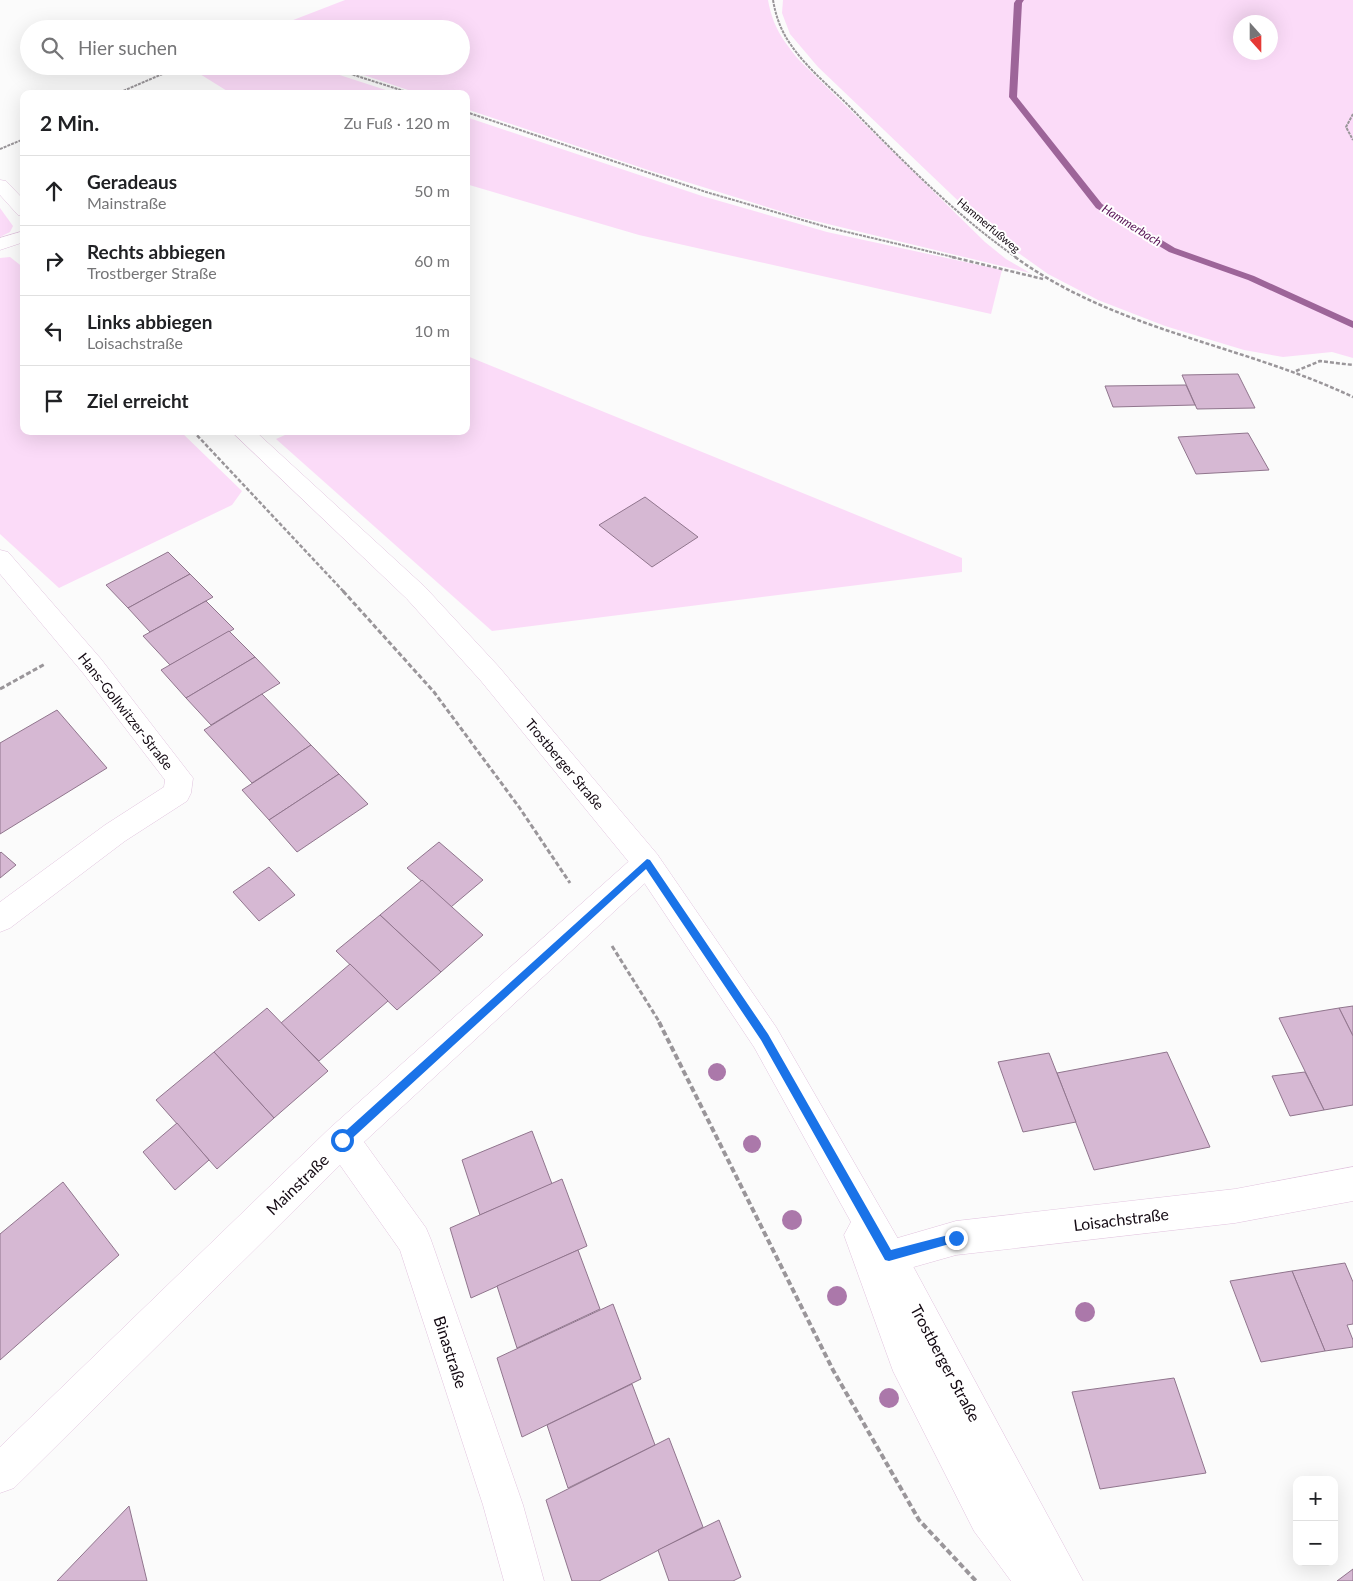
<!DOCTYPE html>
<html lang="de">
<head>
<meta charset="utf-8">
<style>
  body { margin:0; font-family:Lato,sans-serif; background:#f6f6f6; color:#202124 }
  .controls { position:absolute; right:15px; bottom:15px; display:grid; overflow:hidden; border-radius:10px; box-shadow:0 5px 20px #0002 }
  .controls button { width:45px; height:45px; display:grid; place-items:center; padding:0; border:0; border-bottom:1px solid #e0e0e0; background:#fff; color:#202124; font:25px sans-serif }
  .compass { position:absolute; left:1233px; top:15px; width:45px; height:45px; border-radius:50%; background:#fff; box-shadow:0 5px 20px #0002; rotate:159deg }
  .stop { position:absolute; width:15px; height:15px; margin:-11px; border:4px solid #1a73e8; border-radius:50%; background:#fff }
  .stop.end { background:#1a73e8; border-color:#fff; box-shadow:0 1px 5px #0008 }
  .list { margin:0; padding:0; list-style:none }
  h2 { display:flex; justify-content:space-between; align-items:center; height:65px; margin:0; padding:0 20px; font-size:21px }
  h2 small { font-size:16px; font-weight:400; color:#757577 }
  .list li { display:grid; grid-template-columns:32px 1fr auto; gap:15px; align-items:center; box-sizing:border-box; height:70px; padding:0 20px; border-top:1px solid #e0e0e0 }
  .list b { display:block; font-size:19px; white-space:nowrap }
  .list p { margin:0; font-size:16px; white-space:nowrap; color:#757577 }
  .list em { font-size:16px; font-style:normal; color:#757577 }
  .icon { flex:none; width:28px; height:28px; fill:none; stroke:currentColor; stroke-width:2; stroke-linecap:round; stroke-linejoin:round }
  .map { position:relative; flex:none; width:1353px; height:1581px; overflow:hidden }
  .search { position:absolute; background:#fff; box-shadow:0 5px 20px #0002; left:20px; top:20px; width:450px; height:55px; display:flex; align-items:center; gap:12px; box-sizing:border-box; padding:0 18px; border-radius:28px; color:#757577; font-size:19px }
  .panel { position:absolute; background:#fff; box-shadow:0 5px 20px #0002; left:20px; top:90px; width:450px; height:345px; border-radius:10px }
  .map>svg:first-child { display:block }
</style>
</head>
<body>
<div class="map">
<svg width="1353" height="1581" viewBox="0 0 1353 1581">
  <rect width="100%" height="100%" fill="#fbfbfb"/>
  <g fill="#fbdbf8" fill-rule="evenodd">
    <path d="M 345,0 L 768,0 C 773,27 782,39 799,60 L 985,242 L 1006,259 L 1030,273 L 799,217 L 648,170 L 466,109 L 466,94 L 420,94 L 337,66 L 461,66 L 461,29 L 270,29 Z"/>
    <path d="M 783,0 L 1353,0 L 1353,358 L 1332,352 L 1283,357 L 1244,350 L 1165,326 L 1098,300 L 1048,274 L 996,237 L 818,67 L 790,34 L 782,13 ZM 1240,22 L 1270,22 L 1270,52 L 1240,52 Z"/>
    <polygon points="187,66 312,66 398,94 232,94"/>
    <polygon points="466,117 702,196 827,232 1002,270 991,314 639,235 466,184"/>
    <polygon points="0,208 13,226 10,232 0,237"/>
    <polygon points="10,257 24,268 24,431 180,431 242,491 232,505 59,588 0,534 0,258"/>
    <polygon points="467,356 962,558 962,572 492,631 276,439 294,431 466,431"/>
  </g>
  <g fill="none" stroke-linecap="round" stroke-linejoin="round">
    <polygon fill="#9d6599" fill-rule="evenodd" points="1016,0 1024,0 1022,3 1017,97 1102,204 1175,248 1254,276 1353,321 1353,328 1248,280 1169,252 1096,208 1009,97 1014,3"/>
  </g>
  <g fill="#d6b8d3" stroke="#90758d">
    <polygon points="1238,374 1255,408 1197,409 1182,375"/>
    <polygon points="1186,385 1195,405 1113,407 1105,386"/>
    <polygon points="1248,433 1269,470 1196,474 1178,437"/>
    <polygon points="645,497 698,537 652,567 599,525"/>
    <polygon points="168,552 190,574 128,608 106,585"/>
    <polygon points="190,574 213,597 150,632 128,608"/>
    <polygon points="206,601 234,629 170,665 143,636"/>
    <polygon points="229,631 255,657 186,698 161,670"/>
    <polygon points="255,657 280,683 211,725 186,698"/>
    <polygon points="262,694 311,745 252,783 204,730"/>
    <polygon points="57,710 107,768 0,834 0,743"/>
    <polygon points="311,745 339,774 269,820 242,790"/>
    <polygon points="339,774 368,804 297,852 269,820"/>
    <polygon points="439,842 483,880 451,907 407,868"/>
    <polygon points="1,852 16,865 0,878 0,853"/>
    <polygon points="269,867 295,895 259,921 233,892"/>
    <polygon points="422,880 483,935 441,972 380,915"/>
    <polygon points="380,915 441,972 397,1010 336,951"/>
    <polygon points="350,964 388,1001 319,1061 281,1023"/>
    <polygon points="1353,1006 1353,1036 1339,1008"/>
    <polygon points="267,1008 328,1071 274,1118 214,1052"/>
    <polygon points="1339,1008 1353,1036 1353,1105 1324,1110 1279,1018"/>
    <polygon points="214,1052 274,1118 217,1169 156,1100"/>
    <polygon points="1167,1052 1210,1147 1094,1170 1057,1073"/>
    <polygon points="1049,1053 1076,1122 1023,1132 998,1062"/>
    <polygon points="1305,1072 1324,1110 1290,1116 1272,1076"/>
    <polygon points="177,1123 209,1160 175,1190 143,1152"/>
    <polygon points="532,1131 552,1184 480,1215 462,1160"/>
    <polygon points="562,1179 587,1246 471,1298 450,1228"/>
    <polygon points="63,1182 119,1255 0,1360 0,1234"/>
    <polygon points="578,1250 600,1309 517,1348 497,1286"/>
    <polygon points="1345,1263 1353,1282 1353,1324 1347,1325 1353,1340 1353,1347 1325,1351 1292,1271"/>
    <polygon points="1292,1271 1325,1351 1261,1362 1230,1281"/>
    <polygon points="613,1304 641,1379 522,1437 497,1358"/>
    <polygon points="1174,1378 1206,1473 1100,1489 1072,1392"/>
    <polygon points="632,1384 655,1445 568,1488 547,1425"/>
    <polygon points="669,1438 703,1527 599,1581 572,1581 546,1500"/>
    <polygon points="129,1506 147,1581 57,1581"/>
    <polygon points="719,1520 741,1577 733,1581 669,1581 658,1550"/>
    <polygon points="1353,1569 1353,1581 1337,1581"/>
  </g>
  <g fill="none" stroke-linecap="round" stroke-linejoin="round">
    <defs>
      <g id="minor">
        <polygon points="24,231 24,242 0,250 0,238"/>
        <polygon points="0,550 8,552 101,659 193,778 191,793 187,801 125,841 10,928 0,932 0,902 105,825 164,787 165,780 83,673 0,574"/>
        <polygon points="647,851 657,854 661,863 657,872 364,1142 426,1228 431,1240 523,1505 544,1581 504,1581 483,1505 400,1250 340,1165 14,1488 0,1493 0,1447 330,1128 637,854"/>
        <polygon points="1353,1167 1353,1201 1235,1223 956,1255 889,1274 877,1268 871,1256 877,1244 956,1221 1235,1189"/>
      </g>
      <g id="secondary">
        <polygon points="0,180 6,181 24,200 24,216 18,215 0,195"/>
        <polygon points="231,431 255,431 425,587 499,667 657,854 776,1027 901,1244 1083,1581 1011,1581 974,1531 893,1371 844,1235 851,1222 754,1047 637,872 481,681 407,599"/>
      </g>
    </defs>
    <use href="#minor" stroke="#e1c3de" stroke-width="1"/>
    <use href="#secondary" stroke="#e1c3de" stroke-width="1"/>
    <g stroke="#9a969a" stroke-width="2" stroke-dasharray="3 1" stroke-linecap="butt">
      <path d="M 773,0 C 776,17 781,31 791,45 C 807,68 829,86 848,105 C 902,160 954,214 1017,258"/>
      <polyline points="326,66 413,94"/>
      <polyline points="116,94 181,66"/>
      <polyline points="466,112 706,192 830,228 957,258"/>
      <polyline points="1353,114 1346,127 1353,140"/>
      <polyline points="0,149 24,139"/>
    </g>
    <g stroke="#9a969a" stroke-width="2.5" stroke-dasharray="4 2" stroke-linecap="butt">
      <polyline points="952,257 1043,279"/>
      <path d="M 1015,257 C 1117,331 1241,344 1353,397"/>
      <polyline points="1296,371 1320,361 1353,365"/>
      <polyline points="193,431 344,592"/>
    </g>
    <g stroke="#9a969a" stroke-width="3" stroke-dasharray="5 2.5" stroke-linecap="butt">
      <polyline points="343,591 434,692 519,807 570,883"/>
      <polyline points="0,689 45,664"/>
      <polyline points="612,946 660,1023"/>
    </g>
    <polyline stroke="#9a969a" stroke-width="4" stroke-dasharray="6 3" stroke-linecap="butt" points="659,1022 833,1370 919,1520 976,1581"/>
    <use href="#minor" fill="#fff" fill-rule="evenodd"/>
    <use href="#secondary" fill="#fff" fill-rule="evenodd"/>
  </g>
  <g fill="#ab78aa">
    <circle cx="717" cy="1072" r="9"/>
    <circle cx="752" cy="1144" r="9"/>
    <circle cx="792" cy="1220" r="10"/>
    <circle cx="837" cy="1296" r="10"/>
    <circle cx="1085" cy="1312" r="10"/>
    <circle cx="889" cy="1398" r="10"/>
  </g>
  <polygon fill="#1a73e8" points="647,859 650,860 768,1034 891,1250 956,1233 962,1238 960,1241 889,1261 885,1260 761,1040 646,869 346,1144 339,1144 339,1137"/>
  <g text-anchor="middle" dominant-baseline="central" stroke-width="4" stroke-linejoin="round" paint-order="stroke">
    <g font-size="11" fill="#140a13" stroke="#fff">
      <text transform="translate(989 225) rotate(40)">Hammerfußweg</text>
    </g>
    <g font-size="12" font-style="italic" fill="#561254" stroke="#fff">
      <text transform="translate(1132 225) rotate(32)">Hammerbach</text>
    </g>
    <g font-size="14" fill="#140a13" stroke="#fff">
      <text transform="translate(126 711) rotate(52)">Hans-Gollwitzer-Straße</text>
      <text transform="translate(565 764) rotate(50)">Trostberger Straße</text>
    </g>
    <g font-size="16" fill="#140a13" stroke="#fff">
      <text transform="translate(297 1184) rotate(-44)">Mainstraße</text>
      <text transform="translate(1121 1219) rotate(-7)">Loisachstraße</text>
      <text transform="translate(451 1352) rotate(72)">Binastraße</text>
      <text transform="translate(946 1363) rotate(62)">Trostberger Straße</text>
    </g>
  </g>
</svg>
<div class="controls">
<button>+</button>
<button>−</button>
</div>
<svg class="compass" viewBox="-18 -18 36 36"><path d="M0-13l5 13h-10z" fill="#e53935"/><path d="M0 13l5-13h-10z" fill="#757577"/></svg>
<div class="stop" style="left:342px;top:1140px"></div>
<div class="stop end" style="left:956px;top:1238px"></div>
<div class="search"><svg class="icon" aria-label="search" viewBox="0 0 24 24"><circle cx="10" cy="10" r="6"/><path d="M15 15l6 6"/></svg>Hier suchen</div>
<section class="panel">
<h2>2 Min.<small>Zu Fuß · 120 m</small></h2>
<ul class="list">
<li><svg class="icon" aria-label="ahead" viewBox="0 0 24 24"><path d="M12 20V5M6 11l6-6 6 6"/></svg><div><b>Geradeaus</b><p>Mainstraße</p></div><em>50 m</em></li>
<li><svg class="icon" aria-label="right" viewBox="0 0 24 24"><path d="M7 20v-9h11M14 6l5 5-5 5"/></svg><div><b>Rechts abbiegen</b><p>Trostberger Straße</p></div><em>60 m</em></li>
<li><svg class="icon" aria-label="left" viewBox="0 0 24 24"><path d="M17 20v-9H6M10 6l-5 5 5 5"/></svg><div><b>Links abbiegen</b><p>Loisachstraße</p></div><em>10 m</em></li>
<li><svg class="icon" aria-label="arrive" viewBox="0 0 24 24"><path d="M6 21V4h12l-3 4 3 4H6"/></svg><div><b>Ziel erreicht</b></div></li>
</ul>
</section>
</div>
</body>
</html>
